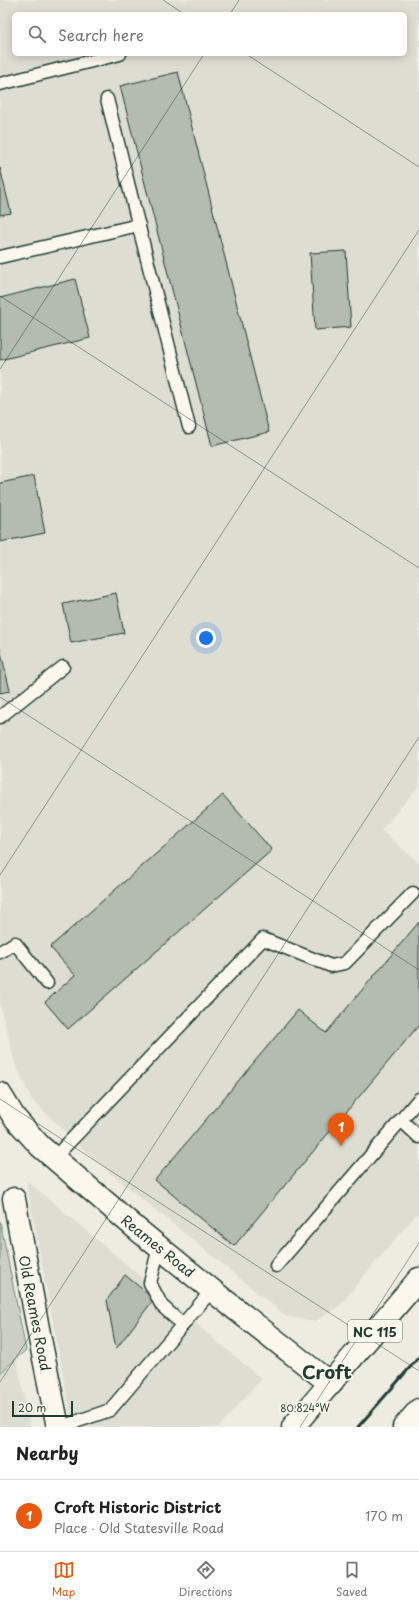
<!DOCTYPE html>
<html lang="en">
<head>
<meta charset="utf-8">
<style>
  body { margin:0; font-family:"Playpen Sans",sans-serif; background:#f6f6f6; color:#222 }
  .scale { position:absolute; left:12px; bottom:10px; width:61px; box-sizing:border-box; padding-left:4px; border:2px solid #1f3d34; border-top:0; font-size:11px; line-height:14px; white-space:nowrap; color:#1f3d34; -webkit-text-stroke:3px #fbf7ec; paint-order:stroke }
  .you { position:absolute; left:206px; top:638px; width:14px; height:14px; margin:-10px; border:3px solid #fff; border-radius:50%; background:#1a73e8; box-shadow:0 0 0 6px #1a73e833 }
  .badge { display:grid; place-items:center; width:26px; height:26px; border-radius:50%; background:#ea580c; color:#fff; font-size:13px; font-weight:700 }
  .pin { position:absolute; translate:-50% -33px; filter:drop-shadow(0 1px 2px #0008) }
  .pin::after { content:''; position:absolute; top:21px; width:14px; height:12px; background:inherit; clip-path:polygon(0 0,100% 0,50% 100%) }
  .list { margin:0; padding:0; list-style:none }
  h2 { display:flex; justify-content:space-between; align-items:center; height:52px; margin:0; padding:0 16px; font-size:17px }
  h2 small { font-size:13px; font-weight:400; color:#767676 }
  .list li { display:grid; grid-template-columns:26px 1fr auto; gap:12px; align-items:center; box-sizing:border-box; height:72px; padding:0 16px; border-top:1px solid #e0e0e0 }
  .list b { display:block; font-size:15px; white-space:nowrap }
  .list p { margin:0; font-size:13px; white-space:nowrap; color:#767676 }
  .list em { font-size:13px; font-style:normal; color:#767676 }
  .icon { flex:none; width:22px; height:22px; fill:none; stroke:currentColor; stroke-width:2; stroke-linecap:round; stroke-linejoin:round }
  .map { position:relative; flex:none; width:419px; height:1427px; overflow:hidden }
  .search { position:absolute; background:#fff; box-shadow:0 2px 10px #0003; left:12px; right:12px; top:12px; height:44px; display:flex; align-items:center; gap:10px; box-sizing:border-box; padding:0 14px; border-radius:6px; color:#767676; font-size:15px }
  .sheet { height:124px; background:#fff }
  nav { display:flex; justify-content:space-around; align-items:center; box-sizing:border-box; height:56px; border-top:1px solid #e0e0e0; background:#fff; font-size:11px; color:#767676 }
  nav a { display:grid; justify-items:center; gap:2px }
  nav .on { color:#ea580c }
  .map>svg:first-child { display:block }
</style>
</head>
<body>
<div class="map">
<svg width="419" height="1427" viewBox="0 0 419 1427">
  <rect width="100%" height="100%" fill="#eeece1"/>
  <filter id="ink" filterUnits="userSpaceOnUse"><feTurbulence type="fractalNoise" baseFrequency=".025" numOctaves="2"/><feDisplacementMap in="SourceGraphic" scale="8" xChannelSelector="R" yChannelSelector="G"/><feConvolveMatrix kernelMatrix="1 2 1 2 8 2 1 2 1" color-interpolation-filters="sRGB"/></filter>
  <g filter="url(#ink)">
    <g fill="#ddddd2" fill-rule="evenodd">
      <path d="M 0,0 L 419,0 L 419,786 L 381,830 L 419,863 L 419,1211 L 338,1307 L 314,1322 L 286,1316 L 97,1162 L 32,1100 L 15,1063 L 0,1005 ZM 14,14 L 405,14 L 405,54 L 14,54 Z"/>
      <polygon points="26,1180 262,1379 219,1427 73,1427"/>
      <polygon points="0,1274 30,1427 0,1427"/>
    </g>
    <polygon fill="#cbcfc4" stroke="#75867c" points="0,1221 26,1350 0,1373"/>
    <g fill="#b4bbb0" stroke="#1f3d34">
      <polygon points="178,72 269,432 212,446 120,86"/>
      <polygon points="0,168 11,213 0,215"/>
      <polygon points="346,251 351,327 315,330 310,253"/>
      <polygon points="75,279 90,338 0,360 0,298"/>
      <polygon points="34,476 45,533 0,542 0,483"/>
      <polygon points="116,593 124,633 71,643 63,604"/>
      <polygon points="0,648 10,691 0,693"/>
      <polygon points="223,795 272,850 68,1029 45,1002 75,975 50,947"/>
      <polygon points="419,922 419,1025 234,1246 155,1180 298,1010 326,1033"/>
      <polygon points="125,1275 154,1299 116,1349 107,1300"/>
    </g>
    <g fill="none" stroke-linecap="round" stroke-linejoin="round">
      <defs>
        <g id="lane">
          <polyline points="0,84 120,54"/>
          <polyline points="107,99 189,427"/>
          <polyline points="0,257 139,225"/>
          <polyline points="0,717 63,667"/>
          <polyline points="0,952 15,943 47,983"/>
          <polyline points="419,1099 401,1120 419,1137"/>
          <polyline points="54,1158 263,939 331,966 345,963 413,893"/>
          <polyline points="159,1247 150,1283 162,1306 183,1325"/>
          <polyline points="276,1266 401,1120"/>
          <polyline points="61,1427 110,1410 212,1290"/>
        </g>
        <g id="street">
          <polyline points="14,1199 40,1339 58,1427"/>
          <polyline points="404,1427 419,1410"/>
        </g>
        <polyline id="secondary" points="0,1094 14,1117 40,1146 138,1230 219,1296 331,1384"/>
        <polyline id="primary" points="293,1427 419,1279"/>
      </defs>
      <use href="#lane" stroke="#1f3d34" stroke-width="15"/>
      <use href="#street" stroke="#1f3d34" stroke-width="25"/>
      <use href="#secondary" stroke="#1f3d34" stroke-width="25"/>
      <use href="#primary" stroke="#1f3d34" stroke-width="25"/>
      <use href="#lane" stroke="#fbf7ec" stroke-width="12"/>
      <use href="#street" stroke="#fbf7ec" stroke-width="22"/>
      <use href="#secondary" stroke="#fbf7ec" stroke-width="22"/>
      <use href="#primary" stroke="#fbf7ec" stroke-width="22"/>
      <polyline stroke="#1f3d34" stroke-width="3" points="358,1427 419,1357"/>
    </g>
  </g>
  <path fill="none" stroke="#1f3d34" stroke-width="1" stroke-opacity="0.45" d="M 163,0 L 184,14M 230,14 L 239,0M 246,54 L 419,167M 0,296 L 419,568M 0,369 L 204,54M 0,697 L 419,970M 0,875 L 419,230M 0,1099 L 419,1371M 0,1382 L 419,737M 300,1427 L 419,1243"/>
  <g text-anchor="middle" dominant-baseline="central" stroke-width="3.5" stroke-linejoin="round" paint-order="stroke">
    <rect fill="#fbf7ec" stroke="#61756b" stroke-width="1" x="348" y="1320" width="54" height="22" rx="3"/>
    <g font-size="13" font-weight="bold" fill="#1f3d34">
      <text x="375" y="1331">NC 115</text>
    </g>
    <g font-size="14" fill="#1f3d34" stroke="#fbf7ec">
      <text transform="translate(158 1246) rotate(39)">Reames Road</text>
      <text transform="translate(35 1313) rotate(79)">Old Reames Road</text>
    </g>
    <g font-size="18" font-weight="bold" fill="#1f3d34" stroke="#fbf7ec">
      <text x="327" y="1371">Croft</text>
    </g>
  </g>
  <g font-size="10" text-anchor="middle" fill="#1f3d34" stroke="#fbf7ec" stroke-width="3.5" stroke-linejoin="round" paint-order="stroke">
    <text x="305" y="1412">80.824°W</text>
  </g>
</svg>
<div class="scale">20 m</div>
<div class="you"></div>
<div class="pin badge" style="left:341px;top:1146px">1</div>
<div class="search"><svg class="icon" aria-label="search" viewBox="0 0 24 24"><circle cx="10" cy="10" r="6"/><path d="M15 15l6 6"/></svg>Search here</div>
</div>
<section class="sheet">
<h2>Nearby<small></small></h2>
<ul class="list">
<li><span class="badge">1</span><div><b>Croft Historic District</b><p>Place · Old Statesville Road</p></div><em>170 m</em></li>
</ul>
</section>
<nav>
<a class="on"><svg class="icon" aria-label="map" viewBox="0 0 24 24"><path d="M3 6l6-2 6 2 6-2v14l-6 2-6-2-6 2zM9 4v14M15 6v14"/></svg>Map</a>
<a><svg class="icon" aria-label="directions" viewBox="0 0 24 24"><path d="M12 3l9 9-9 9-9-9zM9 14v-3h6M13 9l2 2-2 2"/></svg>Directions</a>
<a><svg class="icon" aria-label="saved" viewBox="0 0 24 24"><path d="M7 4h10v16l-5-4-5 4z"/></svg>Saved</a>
</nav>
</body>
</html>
